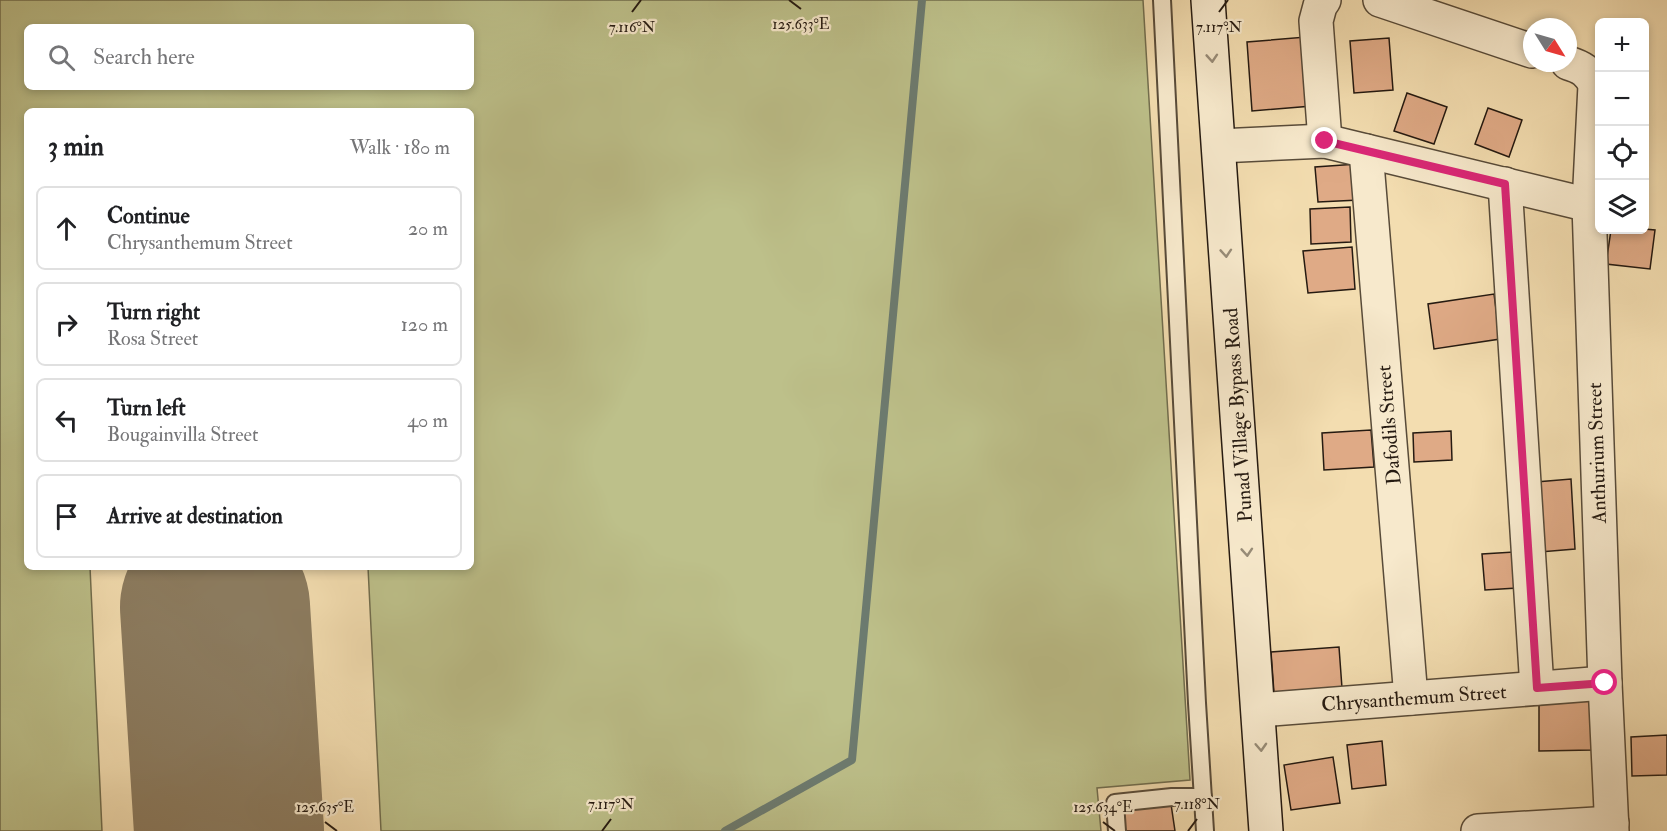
<!DOCTYPE html>
<html lang="en">
<head>
<meta charset="utf-8">
<style>
  body { margin:0; font-family:"IM FELL Double Pica",serif; background:#f2f2f2; color:#202124 }
  .controls { position:absolute; right:18px; top:18px; display:grid; overflow:hidden; border-radius:9px; box-shadow:0 3px 9px #0003 }
  .controls button { width:54px; height:54px; display:grid; place-items:center; padding:0; border:0; border-bottom:2px solid #e0e0e0; background:#fff; color:#202124; font:30px sans-serif }
  .compass { position:absolute; left:1523px; top:18px; width:54px; height:54px; border-radius:50%; background:#fff; box-shadow:0 3px 9px #0003; rotate:127deg }
  .stop { position:absolute; width:18px; height:18px; margin:-14px; border:4px solid #db2777; border-radius:50%; background:#fff }
  .stop.end { background:#db2777; border-color:#fff; box-shadow:0 2px 6px #0008 }
  .list { margin:0; padding:0; list-style:none }
  h2 { display:flex; justify-content:space-between; align-items:center; height:78px; margin:0; padding:0 24px; font-size:26px }
  h2 small { font-size:20px; font-weight:400; color:#757577 }
  .list li { display:grid; grid-template-columns:39px 1fr auto; gap:18px; align-items:center; box-sizing:border-box; height:84px; margin:0 12px 12px; padding:0 12px; border:2px solid #e0e0e0; border-radius:9px }
  .list b { display:block; font-size:22px; white-space:nowrap }
  .list p { margin:0; font-size:20px; white-space:nowrap; color:#757577 }
  .list em { font-size:20px; font-style:normal; color:#757577 }
  .icon { flex:none; width:33px; height:33px; fill:none; stroke:currentColor; stroke-width:2; stroke-linecap:round; stroke-linejoin:round }
  .map { position:relative; flex:none; width:1667px; height:831px; overflow:hidden }
  .search { position:absolute; background:#fff; box-shadow:0 3px 9px #0003; left:24px; top:24px; width:450px; height:66px; display:flex; align-items:center; gap:15px; box-sizing:border-box; padding:0 21px; border-radius:9px; color:#757577; font-size:22px }
  .panel { position:absolute; background:#fff; box-shadow:0 3px 9px #0003; left:24px; top:108px; width:450px; height:462px; border-radius:9px }
  .map>svg:first-child { display:block }
</style>
</head>
<body>
<div class="map">
<svg width="1667" height="831" viewBox="0 0 1667 831">
  <rect width="100%" height="100%" fill="#f3ddb0"/>
  <filter id="stains"><feTurbulence type="fractalNoise" baseFrequency=".00333" numOctaves="4"/><feColorMatrix values="0 0 0 0 .2 0 0 0 0 .09 0 0 0 0 .02 0 0 0 .5 -.17"/></filter>
  <radialGradient id="worn" r=".72"><stop offset=".6" stop-color="#630" stop-opacity="0"/><stop offset="1" stop-color="#630" stop-opacity=".3"/></radialGradient>
  <path fill="#bdc08a" stroke="#716d4e" stroke-width="1.5" fill-rule="evenodd" d="M 0,0 L 1143,0 L 1190,780 L 1097,788 L 1101,831 L 381,831 L 368,567 L 471,567 L 471,111 L 27,111 L 27,567 L 90,567 L 102,831 L 0,831 ZM 27,27 L 471,27 L 471,87 L 27,87 Z"/>
  <g fill="none" stroke-linecap="round" stroke-linejoin="round">
    <polyline stroke="#6c7b70" stroke-width="8" points="725,831 852,760 922,0"/>
    <polyline stroke="#8c7c60" stroke-width="190" points="215,607 229,831"/>
  </g>
  <g fill="#dfaa86" stroke="#251a11" stroke-width="1.5">
    <polygon points="1306,37 1312,106 1252,111 1247,42"/>
    <polygon points="1389,38 1393,90 1354,93 1350,41"/>
    <polygon points="1407,93 1447,107 1434,144 1394,131"/>
    <polygon points="1488,108 1522,120 1509,157 1475,144"/>
    <polygon points="1357,164 1359,200 1318,202 1315,167"/>
    <polygon points="1350,207 1351,242 1311,244 1310,209"/>
    <polygon points="1644,229 1655,230 1650,269 1606,264 1611,230"/>
    <polygon points="1352,247 1355,289 1308,293 1303,251"/>
    <polygon points="1494,294 1500,339 1434,349 1428,304"/>
    <polygon points="1371,430 1374,467 1324,470 1322,433"/>
    <polygon points="1451,431 1452,460 1414,462 1413,433"/>
    <polygon points="1571,479 1575,549 1540,552 1536,482"/>
    <polygon points="1514,552 1517,588 1485,590 1482,554"/>
    <polygon points="1339,647 1342,688 1274,693 1271,652"/>
    <polygon points="1592,701 1592,750 1539,751 1539,702"/>
    <polygon points="1667,735 1667,775 1632,776 1631,737"/>
    <polygon points="1382,741 1386,785 1352,789 1347,745"/>
    <polygon points="1333,757 1340,803 1291,810 1284,765"/>
    <polygon points="1171,804 1175,831 1121,831 1120,808"/>
  </g>
  <g fill="none" stroke-linecap="round" stroke-linejoin="round">
    <defs>
      <g id="service">
        <polyline points="1162,0 1197,703 1205,831"/>
        <polyline points="1117,831 1115,803 1172,797 1203,797"/>
      </g>
      <g id="minor">
        <polyline points="1324,0 1320,6 1316,21 1325,141"/>
        <polyline points="1380,0 1532,51"/>
        <path d="M 1568,63 C 1581,67 1589,71 1595,85 L 1589,205 L 1605,683 L 1612,831"/>
        <polyline points="1219,146 1325,141 1589,205"/>
        <polyline points="1366,151 1411,698"/>
        <polyline points="1505,184 1537,688"/>
        <polyline points="1259,710 1605,683"/>
        <polyline points="1478,831 1612,823"/>
      </g>
      <polyline id="secondary" points="1208,0 1266,831"/>
    </defs>
    <use href="#service" stroke="#584b39" stroke-width="20"/>
    <use href="#minor" stroke="#584b39" stroke-width="36"/>
    <use href="#secondary" stroke="#251a11" stroke-width="36"/>
    <use href="#service" stroke="#f7e9cc" stroke-width="16"/>
    <use href="#minor" stroke="#f7e9cc" stroke-width="33"/>
    <use href="#secondary" stroke="#f7e9cc" stroke-width="33"/>
  </g>
  <defs><path id="oneway-chevron" d="M-2-3.5L2.5 0L-2 3.5" fill="none" stroke-width="1.6" stroke-linecap="round" stroke-linejoin="round" transform="scale(1.5)"/></defs>
  <g stroke="#988c78">
    <use href="#oneway-chevron" transform="translate(1212 58) rotate(86)"/>
    <use href="#oneway-chevron" transform="translate(1226 253) rotate(86)"/>
    <use href="#oneway-chevron" transform="translate(1247 552) rotate(86)"/>
    <use href="#oneway-chevron" transform="translate(1261 747) rotate(87)"/>
  </g>
  <g fill="none" stroke-linecap="round" stroke-linejoin="round">
    <polyline stroke="#db2777" stroke-width="8" points="1325,141 1505,184 1537,688 1605,683"/>
  </g>
  <path fill="none" stroke="#251a11" stroke-width="2" d="M 789,0 L 801,9M 632,12 L 641,0M 1219,12 L 1228,0M 325,822 L 337,831M 1103,822 L 1115,831M 602,831 L 611,819M 1188,831 L 1197,819"/>
  <g text-anchor="middle" dominant-baseline="central" stroke-width="4.5" stroke-linejoin="round" paint-order="stroke">
    <g font-size="20" fill="#251a11" stroke="#f7e9cc">
      <text transform="translate(1238 415) rotate(-94)">Punad Village Bypass Road</text>
      <text transform="translate(1389 425) rotate(-95)">Dafodils Street</text>
      <text transform="translate(1597 453) rotate(-92)">Anthurium Street</text>
      <text transform="translate(1414 698) rotate(-4)">Chrysanthemum Street</text>
    </g>
  </g>
  <g font-size="15" text-anchor="middle" fill="#251a11" stroke="#f7e9cc" stroke-width="4.5" stroke-linejoin="round" paint-order="stroke">
    <text x="801" y="29">125.633°E</text>
    <text x="632" y="32">7.116°N</text>
    <text x="1219" y="32">7.117°N</text>
    <text x="611" y="809">7.117°N</text>
    <text x="1197" y="809">7.118°N</text>
    <text x="325" y="812">125.635°E</text>
    <text x="1103" y="812">125.634°E</text>
  </g>
  <rect width="100%" height="100%" filter="url(#stains)"/>
  <rect width="100%" height="100%" fill="url(#worn)"/>
</svg>
<div class="controls">
<button>+</button>
<button>−</button>
<button><svg class="icon" aria-label="locate" viewBox="0 0 24 24"><circle cx="12" cy="12" r="6"/><path d="M12 2v4M12 18v4M2 12h4M18 12h4"/></svg></button>
<button><svg class="icon" aria-label="layers" viewBox="0 0 24 24"><path d="M12 4l9 5-9 5-9-5zM3 14l9 5 9-5"/></svg></button>
</div>
<svg class="compass" viewBox="-18 -18 36 36"><path d="M0-13l5 13h-10z" fill="#e53935"/><path d="M0 13l5-13h-10z" fill="#757577"/></svg>
<div class="stop" style="left:1605px;top:683px"></div>
<div class="stop end" style="left:1325px;top:141px"></div>
<div class="search"><svg class="icon" aria-label="search" viewBox="0 0 24 24"><circle cx="10" cy="10" r="6"/><path d="M15 15l6 6"/></svg>Search here</div>
<section class="panel">
<h2>3 min<small>Walk · 180 m</small></h2>
<ul class="list">
<li><svg class="icon" aria-label="ahead" viewBox="0 0 24 24"><path d="M12 20V5M6 11l6-6 6 6"/></svg><div><b>Continue</b><p>Chrysanthemum Street</p></div><em>20 m</em></li>
<li><svg class="icon" aria-label="right" viewBox="0 0 24 24"><path d="M7 20v-9h11M14 6l5 5-5 5"/></svg><div><b>Turn right</b><p>Rosa Street</p></div><em>120 m</em></li>
<li><svg class="icon" aria-label="left" viewBox="0 0 24 24"><path d="M17 20v-9H6M10 6l-5 5 5 5"/></svg><div><b>Turn left</b><p>Bougainvilla Street</p></div><em>40 m</em></li>
<li><svg class="icon" aria-label="arrive" viewBox="0 0 24 24"><path d="M6 21V4h12l-3 4 3 4H6"/></svg><div><b>Arrive at destination</b></div></li>
</ul>
</section>
</div>
</body>
</html>
